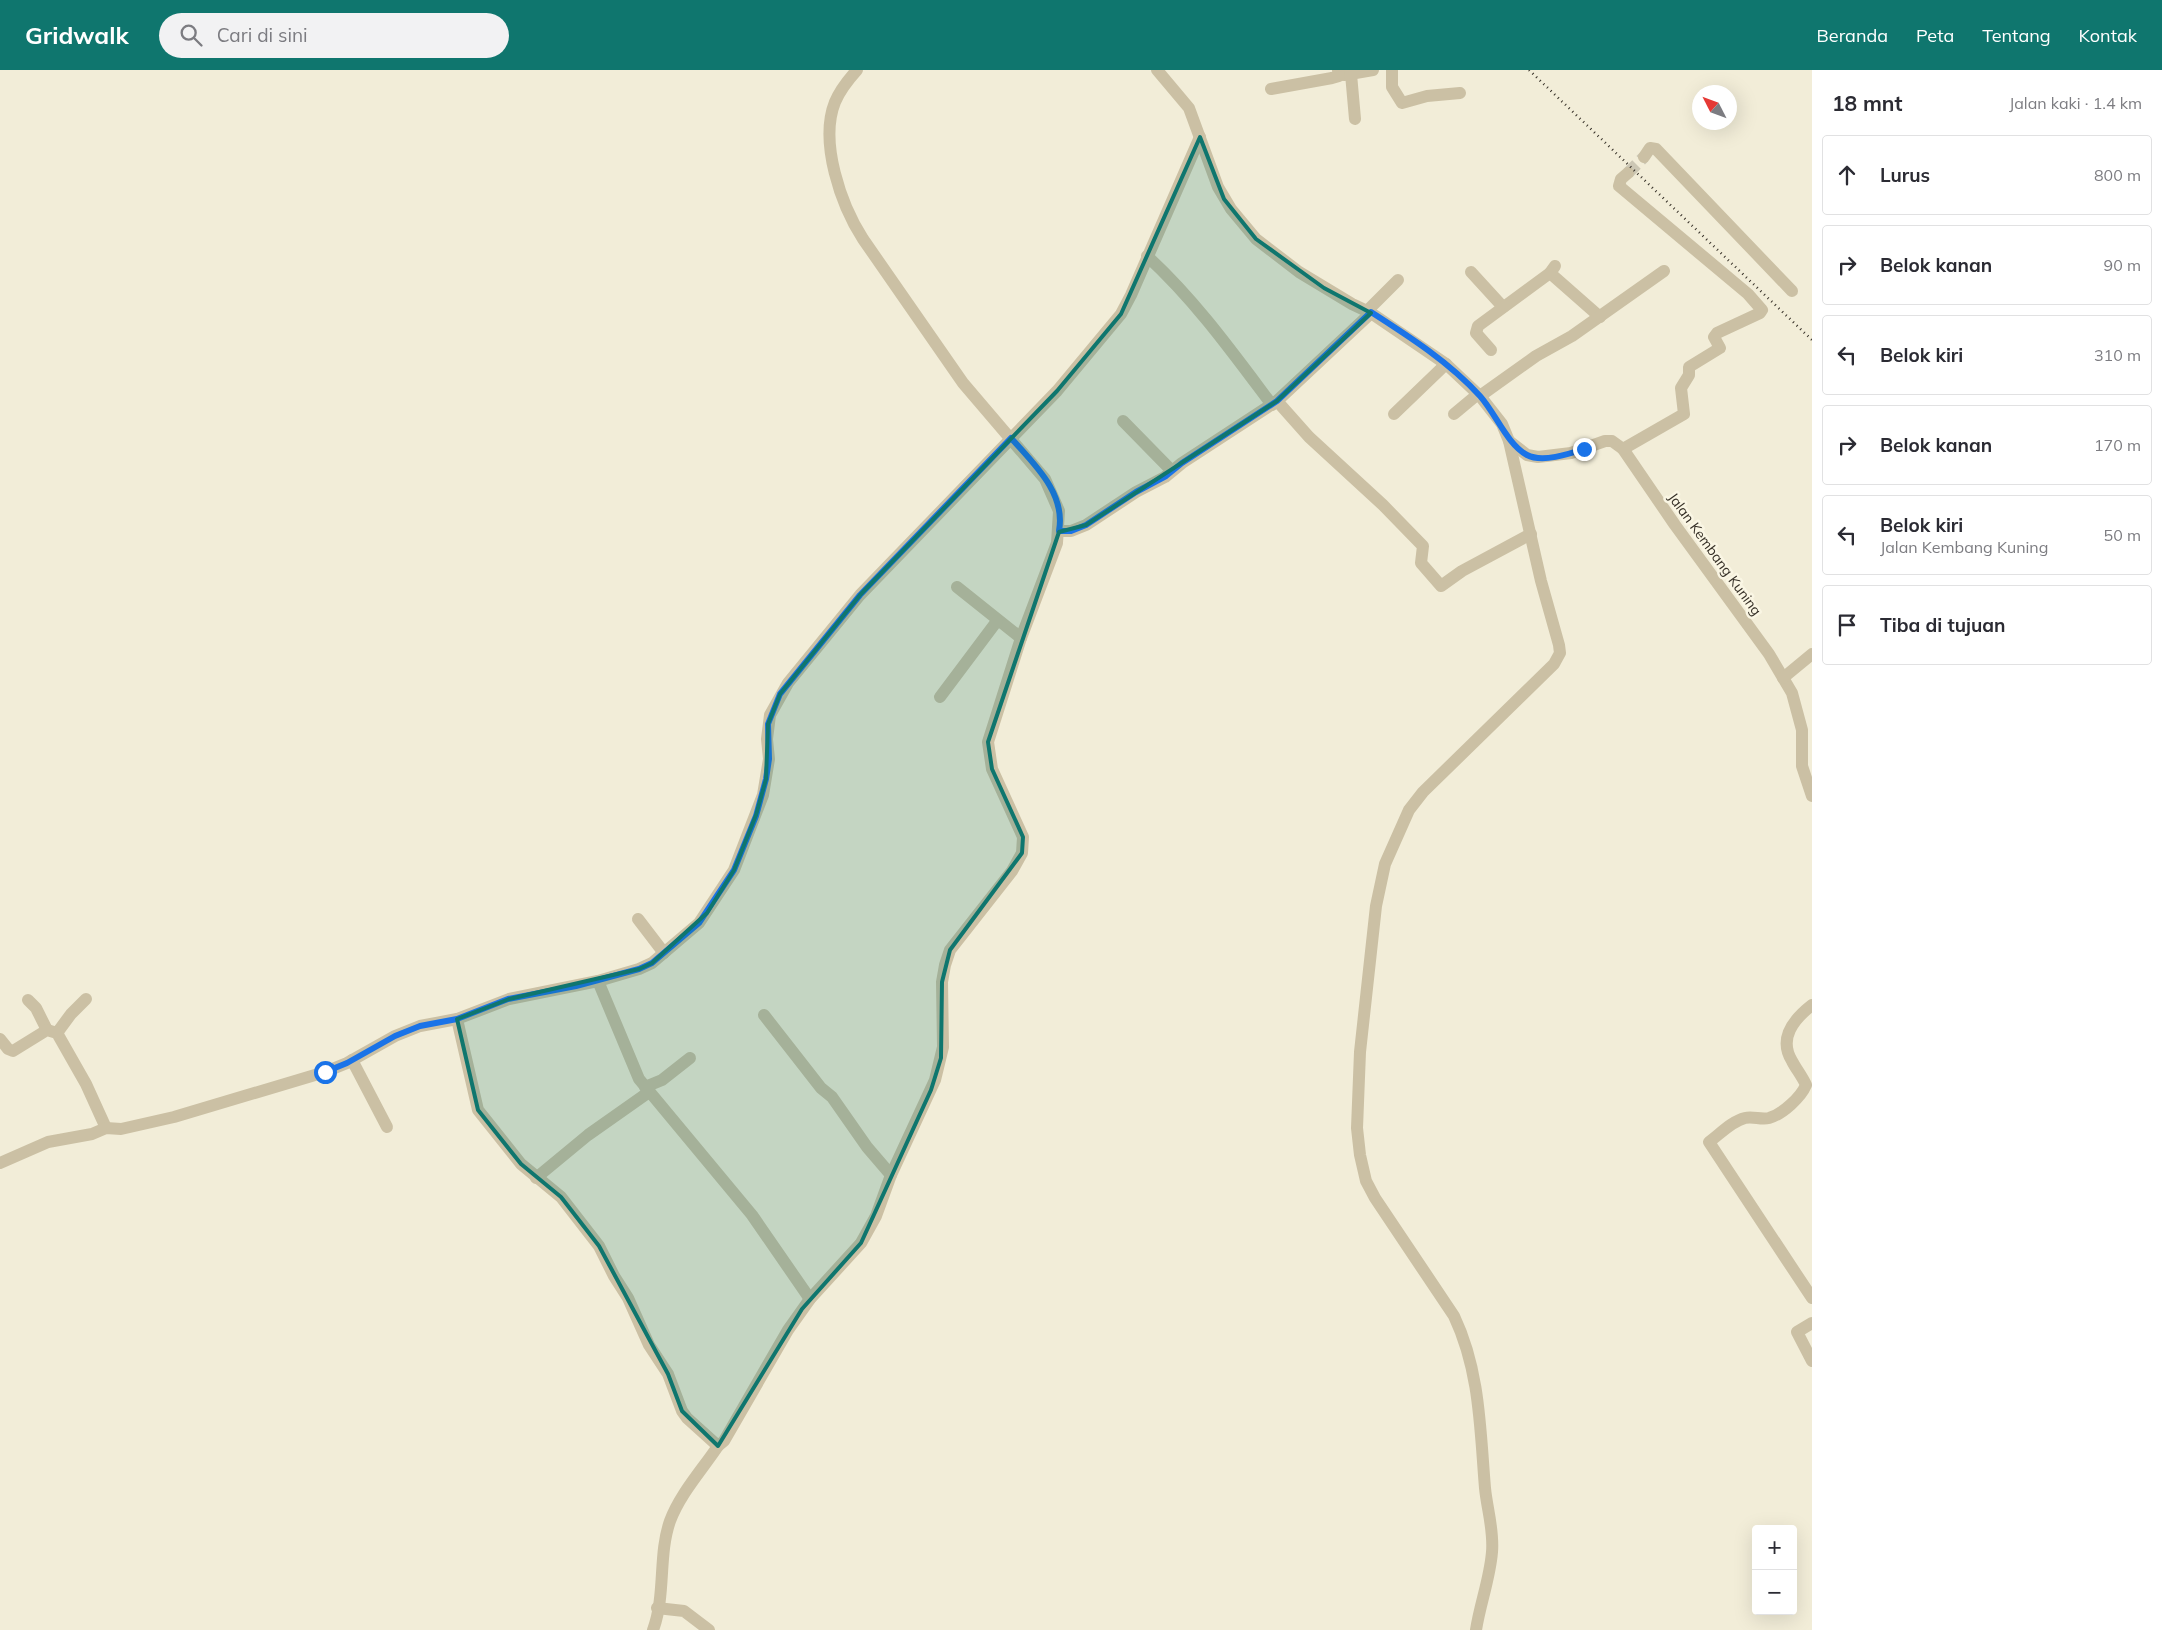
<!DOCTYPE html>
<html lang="id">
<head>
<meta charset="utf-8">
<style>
  body { margin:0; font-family:Mulish,sans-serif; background:#f2f2f3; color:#2b2b33 }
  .controls { position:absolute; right:15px; bottom:15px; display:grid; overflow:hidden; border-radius:5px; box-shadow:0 5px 20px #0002 }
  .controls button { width:45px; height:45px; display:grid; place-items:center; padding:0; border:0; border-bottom:1px solid #e1e1e2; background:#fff; color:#2b2b33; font:25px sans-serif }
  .compass { position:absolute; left:1692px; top:15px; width:45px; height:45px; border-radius:50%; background:#fff; box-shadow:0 5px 20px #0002; rotate:312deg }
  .stop { position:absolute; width:15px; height:15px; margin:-11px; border:4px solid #1a73e8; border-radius:50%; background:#fff }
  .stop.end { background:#1a73e8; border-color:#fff; box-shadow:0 1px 5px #0008 }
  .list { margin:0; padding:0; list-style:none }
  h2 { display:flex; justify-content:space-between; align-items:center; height:65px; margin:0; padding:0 20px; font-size:21px }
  h2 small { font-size:16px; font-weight:400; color:#7c7c81 }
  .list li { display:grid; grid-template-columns:32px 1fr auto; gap:15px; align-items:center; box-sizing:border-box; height:80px; margin:0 10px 10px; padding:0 10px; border:1px solid #e1e1e2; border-radius:5px }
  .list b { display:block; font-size:19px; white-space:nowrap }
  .list p { margin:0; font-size:16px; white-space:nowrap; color:#7c7c81 }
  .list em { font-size:16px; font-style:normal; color:#7c7c81 }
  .icon { flex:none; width:28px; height:28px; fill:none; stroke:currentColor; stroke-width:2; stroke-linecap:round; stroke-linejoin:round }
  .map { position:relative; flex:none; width:1812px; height:1560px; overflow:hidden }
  header { display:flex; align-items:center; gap:30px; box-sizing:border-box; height:70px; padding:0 25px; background:#0f766e; color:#fff }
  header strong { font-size:24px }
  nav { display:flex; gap:28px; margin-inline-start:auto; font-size:18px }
  .search { width:350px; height:45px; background:#f2f2f3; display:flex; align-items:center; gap:12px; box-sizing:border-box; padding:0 18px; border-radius:28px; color:#7c7c81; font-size:19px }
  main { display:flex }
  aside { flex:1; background:#fff }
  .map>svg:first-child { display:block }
</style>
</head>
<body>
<header>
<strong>Gridwalk</strong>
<div class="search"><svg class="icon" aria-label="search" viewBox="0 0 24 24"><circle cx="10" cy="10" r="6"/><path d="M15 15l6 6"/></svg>Cari di sini</div>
<nav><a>Beranda</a><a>Peta</a><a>Tentang</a><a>Kontak</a></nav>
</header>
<main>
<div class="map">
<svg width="1812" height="1560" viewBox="0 0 1812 1560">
  <rect width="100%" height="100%" fill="#f2edd8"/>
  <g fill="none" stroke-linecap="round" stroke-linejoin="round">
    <polyline stroke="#ccc7b4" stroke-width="12" stroke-dasharray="12 6" stroke-linecap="butt" points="1628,103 1644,87"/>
    <g stroke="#cbc0a4" stroke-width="12">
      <path d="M 1157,0 L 1189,38 L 1218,117 L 1231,139 L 1256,169 L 1299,202 L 1352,234 L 1371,243 L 1446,294 L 1480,326 L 1502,354 L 1509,371 L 1541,511 L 1559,575 L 1560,583 L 1554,594 L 1423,722 L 1409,740 L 1385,794 L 1376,836 L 1360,982 L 1357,1058 L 1360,1085 L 1366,1111 L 1375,1128 L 1454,1246 C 1480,1301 1480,1358 1485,1418 C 1487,1439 1494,1460 1492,1482 C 1490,1508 1480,1534 1476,1560"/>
      <polyline points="1392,0 1392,17 1402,33 1427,26 1460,23"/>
      <polyline points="1351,4 1355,49"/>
      <polyline points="1344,5 1373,0"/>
      <polyline points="1271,19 1332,8 1339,6 1338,0"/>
      <polyline points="1644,87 1650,78 1656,79 1792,221"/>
      <path d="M 1147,186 C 1195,230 1233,283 1272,335"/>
      <polyline points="1555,196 1550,203 1600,247"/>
      <polyline points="1471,202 1503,237"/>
      <polyline points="1367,241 1398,210"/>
      <polyline points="1491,280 1476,263 1478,256 1550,203"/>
      <polyline points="1480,326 1536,286 1572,266 1664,201"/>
      <polyline points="1277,331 1371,243"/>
      <polyline points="1394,344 1446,294"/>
      <polyline points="1454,344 1478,324"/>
      <polyline points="1123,351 1172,401"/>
      <polyline points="1509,371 1527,385 1538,387 1571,383 1605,371 1612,371 1623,379 1675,455 1769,584 1792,623 1802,660 1802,696 1812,726"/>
      <polyline points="1623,379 1684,344 1681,318 1689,305 1689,297 1720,278 1714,267 1717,263 1760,243 1762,240 1748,224 1619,116 1621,109 1628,103"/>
      <polyline points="1059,461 1071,461 1086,455 1136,422 1165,407 1182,393 1277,331 1309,367 1383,435 1420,473 1423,476 1421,493 1441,516 1462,501 1531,464"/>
      <polyline points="957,517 1021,568"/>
      <polyline points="1783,608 1812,584"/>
      <polyline points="940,627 997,551"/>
      <polyline points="638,849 664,883"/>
      <polyline points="598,911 639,1009 752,1145 810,1229"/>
      <polyline points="28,930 36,938 47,960"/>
      <path d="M 1812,935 C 1794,949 1778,968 1792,991 C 1796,999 1802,1006 1806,1015 C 1801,1027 1783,1044 1769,1048 C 1761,1050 1753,1046 1745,1048 C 1732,1051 1720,1064 1709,1072 L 1812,1228"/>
      <polyline points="764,945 821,1018 832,1027 867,1077 891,1105"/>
      <polyline points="457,949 478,1040 521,1094 561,1127 599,1176 614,1206 628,1228 649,1275 668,1304 682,1341 687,1348 718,1376"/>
      <polyline points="57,963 71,944 86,929"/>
      <polyline points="0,969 8,979 13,981 47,960 57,963 86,1014 106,1058"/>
      <polyline points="352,990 387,1057"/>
      <polyline points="645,1017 662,1010 690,988"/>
      <polyline points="0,1093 48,1072 92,1064 106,1058 121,1059 174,1047 325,1002 347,993 395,966 420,956 457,949 509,929 598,911 639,899 652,893 699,853 734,800 763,725 769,689 767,669 770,645 788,613 860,525 1057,321 1121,244 1131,225 1200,67"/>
      <polyline points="536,1108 588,1065 649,1022"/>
      <polyline points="1812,1253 1797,1262 1812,1291"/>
      <polyline points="657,1538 684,1541 709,1560"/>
      <path d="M 653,1560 C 666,1525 658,1485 670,1451 C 680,1424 702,1400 718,1376 L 724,1371 L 788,1260 L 810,1229 L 861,1173 L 876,1146 L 891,1105 L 935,1010 L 943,977 L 942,912 L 945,895 L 950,880 L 1012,801 L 1022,783 L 1023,767 L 992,699 L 988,672 L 1021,568 L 1057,473 L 1059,441 L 1045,409 L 963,313 L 863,169 C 841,135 819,72 835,32 C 840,20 848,10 857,0"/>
    </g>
    <polyline stroke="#352f26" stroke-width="2.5" stroke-dasharray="1 4" stroke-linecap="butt" points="1529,0 1812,270"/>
  </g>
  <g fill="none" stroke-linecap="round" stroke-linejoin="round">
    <path stroke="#1a73e8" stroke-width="6" d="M 325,1002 L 347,993 L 395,966 L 420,956 L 457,949 L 508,929 L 576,916 L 639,899 L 652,893 L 699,853 L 734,800 L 756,746 L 766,709 L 769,689 L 768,654 L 780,624 L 860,525 L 1011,368 C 1034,394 1066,423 1059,461 L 1071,461 L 1086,455 L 1136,422 L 1166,406 L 1182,393 L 1277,331 L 1371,242 C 1410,267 1449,292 1480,326 C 1496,344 1507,374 1527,385 C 1542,393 1569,384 1584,379"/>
  </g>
  <path fill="#0f766e" fill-opacity="0.2" stroke="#0f766e" stroke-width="4" stroke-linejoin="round" d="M 1200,67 L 1224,129 L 1256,169 L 1324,218 L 1371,243 L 1277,331 L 1086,455 L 1059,462 L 988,672 L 992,699 L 1023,767 L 1022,783 L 950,880 L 942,912 L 941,988 L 931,1020 L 861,1173 L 802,1239 L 718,1376 L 682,1341 L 668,1304 L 599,1176 L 561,1127 L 521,1094 L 478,1040 L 457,949 L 509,929 L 639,899 L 652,893 L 707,843 L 734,800 L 756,745 L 766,709 L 768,654 L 780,624 L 860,525 L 1057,321 L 1121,244 Z"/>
  <g text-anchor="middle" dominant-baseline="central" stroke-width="5" stroke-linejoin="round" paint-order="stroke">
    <g font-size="14" fill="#352f26" stroke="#faf6e4">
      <text transform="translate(1715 484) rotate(54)">Jalan Kembang Kuning</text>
    </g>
  </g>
</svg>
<div class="controls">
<button>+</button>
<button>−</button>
</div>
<svg class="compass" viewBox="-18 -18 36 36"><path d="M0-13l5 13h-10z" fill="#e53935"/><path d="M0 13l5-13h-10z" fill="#7c7c81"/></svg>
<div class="stop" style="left:325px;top:1002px"></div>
<div class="stop end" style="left:1584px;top:379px"></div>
</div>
<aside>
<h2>18 mnt<small>Jalan kaki · 1.4 km</small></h2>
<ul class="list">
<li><svg class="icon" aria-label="ahead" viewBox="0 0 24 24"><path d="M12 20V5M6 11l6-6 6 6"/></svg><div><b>Lurus</b></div><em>800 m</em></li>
<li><svg class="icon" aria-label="right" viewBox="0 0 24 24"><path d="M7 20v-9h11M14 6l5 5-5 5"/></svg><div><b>Belok kanan</b></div><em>90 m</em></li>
<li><svg class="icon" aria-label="left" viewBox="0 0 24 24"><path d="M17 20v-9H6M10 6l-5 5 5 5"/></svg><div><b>Belok kiri</b></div><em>310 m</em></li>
<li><svg class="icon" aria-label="right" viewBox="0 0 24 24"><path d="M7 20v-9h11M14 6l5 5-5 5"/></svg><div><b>Belok kanan</b></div><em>170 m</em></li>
<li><svg class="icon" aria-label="left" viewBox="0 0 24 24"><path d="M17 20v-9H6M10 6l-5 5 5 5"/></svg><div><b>Belok kiri</b><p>Jalan Kembang Kuning</p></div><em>50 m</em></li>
<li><svg class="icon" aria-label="arrive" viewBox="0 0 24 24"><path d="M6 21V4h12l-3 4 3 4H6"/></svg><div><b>Tiba di tujuan</b></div></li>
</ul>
</aside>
</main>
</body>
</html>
